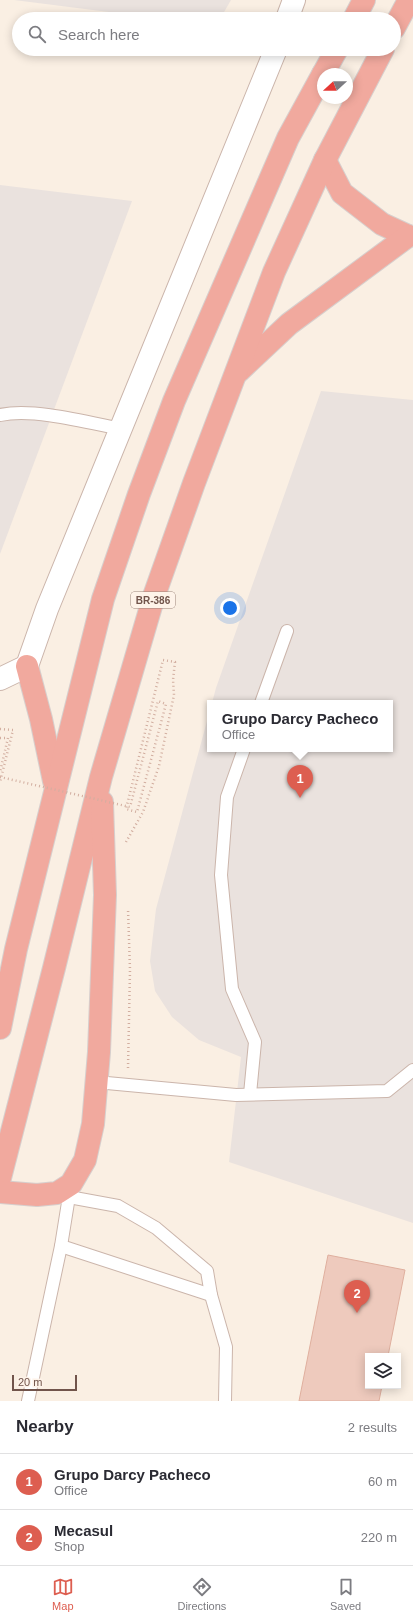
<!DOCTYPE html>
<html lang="en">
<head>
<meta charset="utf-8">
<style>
  body { margin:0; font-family:Helvetica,sans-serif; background:#f7f7f7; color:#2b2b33 }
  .controls { position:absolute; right:12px; bottom:12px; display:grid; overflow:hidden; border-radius:0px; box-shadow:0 2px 10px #0003 }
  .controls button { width:36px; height:36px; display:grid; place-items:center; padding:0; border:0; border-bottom:1px solid #e1e1e2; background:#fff; color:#2b2b33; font:20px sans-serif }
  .compass { position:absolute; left:317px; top:68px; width:36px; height:36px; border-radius:50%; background:#fff; box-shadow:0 2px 10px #0003; rotate:249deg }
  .scale { position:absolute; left:12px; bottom:10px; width:65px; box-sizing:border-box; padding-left:4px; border:2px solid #71544b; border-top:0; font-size:11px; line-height:14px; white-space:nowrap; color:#71544b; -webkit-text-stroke:3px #fef3e9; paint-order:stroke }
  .you { position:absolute; left:230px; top:608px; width:14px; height:14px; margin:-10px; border:3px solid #fff; border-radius:50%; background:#1a73e8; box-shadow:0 0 0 6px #1a73e833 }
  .badge { display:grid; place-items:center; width:26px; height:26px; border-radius:50%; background:#dd5e50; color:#fff; font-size:13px; font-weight:700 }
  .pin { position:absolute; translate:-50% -33px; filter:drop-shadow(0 1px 2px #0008) }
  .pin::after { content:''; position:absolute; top:21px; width:14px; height:12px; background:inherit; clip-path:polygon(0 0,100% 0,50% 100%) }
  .popup { position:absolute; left:207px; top:700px; width:186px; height:52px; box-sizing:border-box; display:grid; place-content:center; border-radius:0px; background:#fff; filter:drop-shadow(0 1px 3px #0005); font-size:13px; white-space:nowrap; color:#7c7c81 }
  .popup b { font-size:15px; color:#2b2b33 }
  .popup::after { content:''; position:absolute; left:50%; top:100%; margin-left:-8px; border:8px solid transparent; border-top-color:#fff }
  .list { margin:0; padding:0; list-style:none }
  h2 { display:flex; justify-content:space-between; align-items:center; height:52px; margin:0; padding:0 16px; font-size:17px }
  h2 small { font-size:13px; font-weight:400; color:#7c7c81 }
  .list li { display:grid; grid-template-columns:26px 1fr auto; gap:12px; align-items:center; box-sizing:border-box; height:56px; padding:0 16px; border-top:1px solid #e1e1e2 }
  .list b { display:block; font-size:15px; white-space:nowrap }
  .list p { margin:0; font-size:13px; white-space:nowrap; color:#7c7c81 }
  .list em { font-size:13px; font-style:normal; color:#7c7c81 }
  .icon { flex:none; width:22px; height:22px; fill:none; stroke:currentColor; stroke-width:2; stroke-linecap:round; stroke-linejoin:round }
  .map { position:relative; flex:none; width:413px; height:1401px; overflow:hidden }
  .search { position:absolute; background:#fff; box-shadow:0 2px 10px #0003; left:12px; right:12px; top:12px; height:44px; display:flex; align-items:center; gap:10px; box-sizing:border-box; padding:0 14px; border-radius:22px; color:#7c7c81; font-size:15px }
  .sheet { height:164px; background:#fff }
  nav { display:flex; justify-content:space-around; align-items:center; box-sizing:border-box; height:56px; border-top:1px solid #e1e1e2; background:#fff; font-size:11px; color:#7c7c81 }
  nav a { display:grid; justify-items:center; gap:2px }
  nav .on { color:#dd5e50 }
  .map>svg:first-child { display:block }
</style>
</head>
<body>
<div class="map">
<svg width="413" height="1401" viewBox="0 0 413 1401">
  <rect width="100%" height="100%" fill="#faefe3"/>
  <g fill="#eae2de">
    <polygon points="14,0 231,0 220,19 164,19"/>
    <polygon points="0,185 132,201 0,554"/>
    <polygon points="321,391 413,400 413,1223 229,1162 241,1057 199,1040 172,1017 155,991 150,961 156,909 210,710 210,749 390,749 390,703 212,703 216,688"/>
  </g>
  <polygon fill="#eecabd" stroke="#dfaf9e" points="328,1255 405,1270 388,1356 368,1356 368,1386 382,1386 379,1401 299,1401"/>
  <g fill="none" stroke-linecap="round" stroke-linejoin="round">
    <defs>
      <g id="lane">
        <path d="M 0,415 C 34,408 86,422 121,429"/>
        <polyline points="261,703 287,631"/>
        <polyline points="244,749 227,797 221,875 232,989 255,1042 250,1094"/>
        <polyline points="96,1082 236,1095 387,1091 413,1070"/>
        <polyline points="69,1197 118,1206 156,1228 207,1271 211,1295 226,1347 225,1401"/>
        <polyline points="61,1246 211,1295"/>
        <polyline points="28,1401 61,1246 70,1190"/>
      </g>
      <g id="street">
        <polyline points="287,19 294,0"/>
        <polyline points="0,679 27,666 47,609 276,49"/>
      </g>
      <g id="highway">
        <polyline points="354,19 364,0"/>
        <polyline points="394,28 409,0"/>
        <polyline points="323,74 337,49"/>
        <polyline points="325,160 342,193 382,224 408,236"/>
        <polyline points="239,371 289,324 408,236"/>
        <polyline points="27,666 41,719 54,781"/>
        <polyline points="0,1028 16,949 103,599 139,494 174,401 288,138 323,74"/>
        <polyline points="0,1178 54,968 101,777 154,596 194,483 274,272 325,160 383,49"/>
        <polyline points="0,1192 37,1195 57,1193 71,1184 85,1160 93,1124 99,1052 105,895 102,802"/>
      </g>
    </defs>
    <use href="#lane" stroke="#cbb5ab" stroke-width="14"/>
    <use href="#street" stroke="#cbb5ab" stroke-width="24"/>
    <use href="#highway" stroke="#d7cfcd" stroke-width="24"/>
    <g stroke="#d2aea0" stroke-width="2.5" stroke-dasharray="1 3" stroke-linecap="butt">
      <polyline points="0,729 13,730 0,782"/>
      <polyline points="0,738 8,738 0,772"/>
      <polyline points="126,842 143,812 159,766 174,695 173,680 175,662 163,660 126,809 137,812 166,704 158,701 130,807"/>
      <polyline points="128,1068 130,970 128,909"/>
    </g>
    <use href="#lane" stroke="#fff" stroke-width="12"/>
    <use href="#street" stroke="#fff" stroke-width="22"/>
    <use href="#highway" stroke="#f1a99e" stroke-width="22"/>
    <polyline stroke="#d2aea0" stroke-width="2.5" stroke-dasharray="1 3" stroke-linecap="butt" points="0,777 130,807"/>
  </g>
  <g text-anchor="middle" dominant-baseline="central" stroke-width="4" stroke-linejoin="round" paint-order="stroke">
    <rect fill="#fef3e9" stroke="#9b847a" stroke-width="1" x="131" y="592" width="44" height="16" rx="3"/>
    <g font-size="10" font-weight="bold" fill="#71544b">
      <text x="153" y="600">BR-386</text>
    </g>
  </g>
</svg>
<div class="controls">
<button><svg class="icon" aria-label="layers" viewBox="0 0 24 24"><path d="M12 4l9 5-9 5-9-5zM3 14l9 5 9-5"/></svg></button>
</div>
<svg class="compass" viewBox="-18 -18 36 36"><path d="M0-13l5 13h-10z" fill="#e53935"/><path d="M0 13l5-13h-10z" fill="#7c7c81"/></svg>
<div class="scale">20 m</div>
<div class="you"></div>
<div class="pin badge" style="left:300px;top:798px">1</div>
<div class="popup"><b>Grupo Darcy Pacheco</b>Office</div>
<div class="pin badge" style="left:357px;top:1313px">2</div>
<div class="search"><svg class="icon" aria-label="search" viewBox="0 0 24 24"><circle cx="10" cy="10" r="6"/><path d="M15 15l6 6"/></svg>Search here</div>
</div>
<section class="sheet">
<h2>Nearby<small>2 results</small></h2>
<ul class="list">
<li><span class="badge">1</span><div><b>Grupo Darcy Pacheco</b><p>Office</p></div><em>60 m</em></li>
<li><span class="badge">2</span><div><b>Mecasul</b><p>Shop</p></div><em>220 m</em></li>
</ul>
</section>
<nav>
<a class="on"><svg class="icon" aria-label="map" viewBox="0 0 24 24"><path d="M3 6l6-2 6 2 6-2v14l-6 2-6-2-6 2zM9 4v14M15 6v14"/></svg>Map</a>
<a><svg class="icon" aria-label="directions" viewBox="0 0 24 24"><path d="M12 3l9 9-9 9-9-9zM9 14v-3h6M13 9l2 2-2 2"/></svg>Directions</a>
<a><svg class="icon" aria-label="saved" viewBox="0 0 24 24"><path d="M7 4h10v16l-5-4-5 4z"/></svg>Saved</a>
</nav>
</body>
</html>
